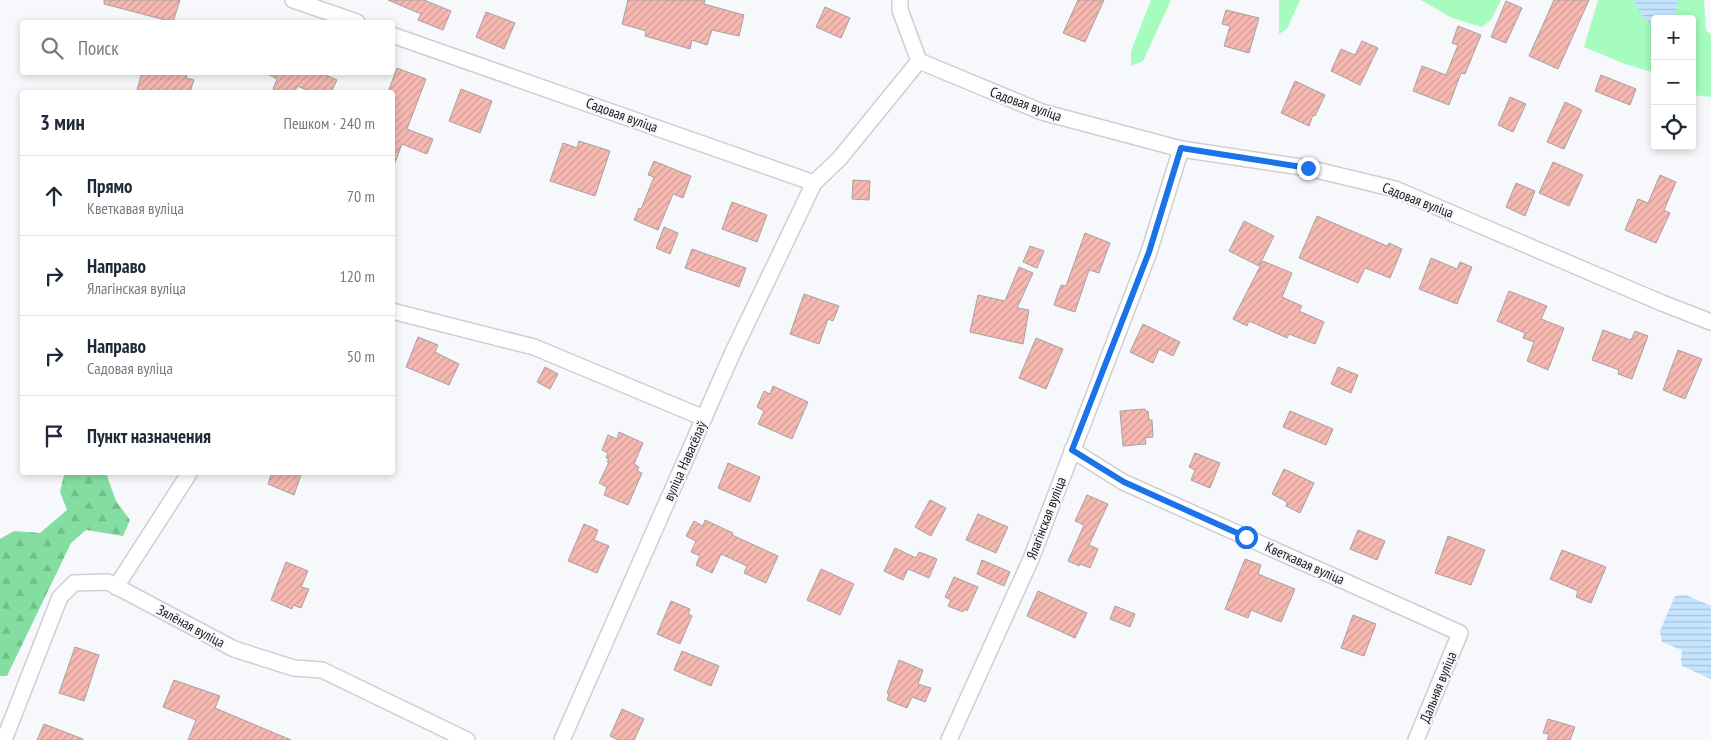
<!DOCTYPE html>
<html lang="ru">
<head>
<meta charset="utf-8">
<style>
  body { margin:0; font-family:"PT Sans Narrow",sans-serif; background:#f2f2f3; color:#1f2937 }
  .controls { position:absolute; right:15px; top:15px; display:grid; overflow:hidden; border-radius:5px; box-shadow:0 2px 8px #0003 }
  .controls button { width:45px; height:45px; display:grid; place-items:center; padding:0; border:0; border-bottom:1px solid #e0e1e3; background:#fff; color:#1f2937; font:25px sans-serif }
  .stop { position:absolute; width:15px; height:15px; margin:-11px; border:4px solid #1a73e8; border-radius:50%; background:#fff }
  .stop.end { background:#1a73e8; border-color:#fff; box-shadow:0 1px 5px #0008 }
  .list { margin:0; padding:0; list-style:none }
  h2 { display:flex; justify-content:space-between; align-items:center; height:65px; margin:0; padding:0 20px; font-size:21px }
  h2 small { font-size:16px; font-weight:400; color:#747a83 }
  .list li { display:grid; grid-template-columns:32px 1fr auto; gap:15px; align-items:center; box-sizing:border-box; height:80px; padding:0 20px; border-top:1px solid #e0e1e3 }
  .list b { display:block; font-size:19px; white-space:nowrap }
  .list p { margin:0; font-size:16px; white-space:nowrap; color:#747a83 }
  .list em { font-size:16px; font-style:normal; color:#747a83 }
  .icon { flex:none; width:28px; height:28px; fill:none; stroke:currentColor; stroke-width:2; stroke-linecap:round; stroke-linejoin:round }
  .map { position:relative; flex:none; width:1711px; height:740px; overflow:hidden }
  .search { position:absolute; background:#fff; box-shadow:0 2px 8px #0003; left:20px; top:20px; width:375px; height:55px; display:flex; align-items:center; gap:12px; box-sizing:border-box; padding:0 18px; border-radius:5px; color:#747a83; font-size:19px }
  .panel { position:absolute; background:#fff; box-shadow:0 2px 8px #0003; left:20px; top:90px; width:375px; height:385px; border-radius:5px }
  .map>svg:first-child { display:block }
</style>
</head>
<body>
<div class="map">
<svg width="1711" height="740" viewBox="0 0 1711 740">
  <defs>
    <pattern id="forest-firs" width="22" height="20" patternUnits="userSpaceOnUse" patternTransform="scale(1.25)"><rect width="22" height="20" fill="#85dea1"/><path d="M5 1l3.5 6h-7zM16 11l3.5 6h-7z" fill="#72be8a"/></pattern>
    <pattern id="water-rules" width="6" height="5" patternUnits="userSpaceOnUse" patternTransform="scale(1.25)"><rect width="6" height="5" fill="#c5e4fe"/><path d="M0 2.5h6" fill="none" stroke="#a8c3d9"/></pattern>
    <pattern id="building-hatch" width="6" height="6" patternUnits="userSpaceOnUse" patternTransform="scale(1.25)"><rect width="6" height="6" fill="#f6b8b1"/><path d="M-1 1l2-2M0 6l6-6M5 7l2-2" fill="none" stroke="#d29d98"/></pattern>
  </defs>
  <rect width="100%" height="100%" fill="#f7f8fb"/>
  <g fill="#a6fbbf">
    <polygon points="1151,0 1171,0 1143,61 1131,66 1131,51"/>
    <polygon points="1279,0 1300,0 1287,29 1279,34"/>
    <polygon points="1421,0 1501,0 1491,20 1482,27 1452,18"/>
    <polygon points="1598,0 1704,0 1706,30 1711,35 1711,97 1692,95 1692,19 1655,19 1655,73 1625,64 1584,47"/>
  </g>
  <polygon fill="url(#forest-firs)" points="71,472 106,473 116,501 130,520 123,536 86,530 71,543 7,676 0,676 0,539 14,531 40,533 67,510 60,492 64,475"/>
  <g fill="url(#water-rules)">
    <polygon points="1633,0 1678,0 1675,19 1655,19 1655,27 1643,17"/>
    <polygon points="1686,595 1711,606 1711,679 1682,666 1681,659 1682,650 1662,642 1660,631 1675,596"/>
  </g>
  <g fill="url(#building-hatch)" stroke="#a5a2a2">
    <polygon points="104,0 180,0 173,22 104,4"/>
    <polygon points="388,0 424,0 451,11 443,30 418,20 421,14"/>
    <polygon points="628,0 705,0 704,4 744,15 739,36 712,30 707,45 692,40 690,49 645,36 646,31 622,24"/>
    <polygon points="1078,0 1104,0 1085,42 1063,33"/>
    <polygon points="1554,0 1589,0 1558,69 1529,56"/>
    <polygon points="1506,1 1522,8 1506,43 1491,37"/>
    <polygon points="825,7 850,18 841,38 816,27"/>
    <polygon points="1226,10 1259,18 1249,53 1224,46 1230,26 1222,24"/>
    <polygon points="486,12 515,23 504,49 476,37"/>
    <polygon points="1458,26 1481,35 1465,74 1461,73 1449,105 1413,91 1422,66 1446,75 1458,45 1452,43"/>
    <polygon points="1362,41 1378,48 1360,85 1331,71 1341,49 1355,55"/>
    <polygon points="397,68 426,79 407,129 433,139 427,154 402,144 394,165 392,165 392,92 388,92"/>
    <polygon points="142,72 188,72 186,78 194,80 190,92 145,92 137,90"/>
    <polygon points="264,72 319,72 337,80 331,92 312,92 297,86 295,92 283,92 273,89 277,79"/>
    <polygon points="1601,75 1636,89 1630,105 1595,91"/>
    <polygon points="1295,81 1325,95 1315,116 1313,115 1309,126 1281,113"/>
    <polygon points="461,89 492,101 480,133 449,121"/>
    <polygon points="1510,97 1526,104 1513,132 1498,125"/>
    <polygon points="1565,102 1582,110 1564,149 1547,142"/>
    <polygon points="579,141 610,151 595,196 550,181 563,143 577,148"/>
    <polygon points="654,161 691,176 683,198 673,194 658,230 634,220 639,208 641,209 654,177 648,175"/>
    <polygon points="1553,162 1583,175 1569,206 1539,193"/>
    <polygon points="1660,175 1676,182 1664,210 1670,213 1656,243 1625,230 1638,199 1648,203"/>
    <polygon points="853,180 870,181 869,200 852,199"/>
    <polygon points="1516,183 1535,191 1525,216 1506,207"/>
    <polygon points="732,202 767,215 757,242 722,229"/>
    <polygon points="1317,216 1387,246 1389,243 1402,249 1390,278 1365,268 1358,283 1299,258"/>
    <polygon points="1244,221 1274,236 1259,266 1229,251"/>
    <polygon points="664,227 678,233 670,254 656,248"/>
    <polygon points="1085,233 1110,243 1099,273 1089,270 1075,312 1054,305 1061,285 1066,286"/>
    <polygon points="1030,246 1044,251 1037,268 1023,262"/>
    <polygon points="692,249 746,268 739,287 685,268"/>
    <polygon points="1431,258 1457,269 1460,262 1472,267 1457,304 1419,289"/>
    <polygon points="1263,261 1292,273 1282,297 1302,306 1299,311 1324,322 1315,344 1289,334 1287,338 1249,321 1247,326 1233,319"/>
    <polygon points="1019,267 1033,273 1017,308 1029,310 1023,344 970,332 978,295 1005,301"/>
    <polygon points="1509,291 1547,306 1541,319 1564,328 1548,370 1527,361 1534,342 1523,338 1525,333 1497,321"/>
    <polygon points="804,294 839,306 833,321 828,319 819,344 790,334"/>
    <polygon points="1143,324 1180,342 1173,356 1159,349 1153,363 1130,352"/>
    <polygon points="1603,330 1631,340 1635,331 1648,336 1632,379 1618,374 1619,370 1592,360"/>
    <polygon points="418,337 438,345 435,352 459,364 449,385 406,367"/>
    <polygon points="1036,338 1063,349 1046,389 1019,378"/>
    <polygon points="1678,350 1702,359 1685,399 1663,390"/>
    <polygon points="545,367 558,374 550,389 537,382"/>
    <polygon points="1338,367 1358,375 1351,393 1331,384"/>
    <polygon points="773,386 808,402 792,439 758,424 764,411 757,407 764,391 770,394"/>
    <polygon points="1145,409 1145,411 1148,411 1149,420 1152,420 1153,437 1145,438 1146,444 1123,446 1120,411"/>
    <polygon points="1290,411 1333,429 1326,445 1283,427"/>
    <polygon points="619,432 643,443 634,464 639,467 637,471 642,473 628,505 604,495 607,487 599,483 609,462 607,462 609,459 606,458 608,453 602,450 608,435 617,439"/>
    <polygon points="1195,453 1220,463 1210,488 1191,480 1195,470 1189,467"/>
    <polygon points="728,463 760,477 750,502 718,488"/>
    <polygon points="1284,469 1314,483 1300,513 1286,506 1287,502 1272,494"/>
    <polygon points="272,472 302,472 294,495 268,484"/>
    <polygon points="1087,495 1108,504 1089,545 1098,549 1090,568 1080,564 1079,566 1068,561 1084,525 1075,521"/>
    <polygon points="930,500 946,508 931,536 915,527"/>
    <polygon points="978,514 1008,527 996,553 966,540"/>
    <polygon points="705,520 733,533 732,535 778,556 766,583 744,573 747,566 721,554 712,573 696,565 700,556 691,552 696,541 686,536 694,521 703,526"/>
    <polygon points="584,524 598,530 594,540 609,546 597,573 568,561"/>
    <polygon points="1358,530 1385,541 1377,560 1350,549"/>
    <polygon points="1448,536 1485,550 1471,585 1435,573"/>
    <polygon points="895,548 916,558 919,552 937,559 929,578 908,569 903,580 884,571"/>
    <polygon points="1562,550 1606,567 1591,603 1576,597 1578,591 1550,579"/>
    <polygon points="1245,559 1261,565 1258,574 1295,589 1281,622 1251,610 1248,618 1225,609"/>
    <polygon points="982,560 1010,572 1004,586 977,574"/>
    <polygon points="286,562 308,571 301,587 309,589 301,608 293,605 292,609 271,600"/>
    <polygon points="821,569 854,584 840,615 807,600"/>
    <polygon points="954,577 978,587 967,611 964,609 963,612 948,606 951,600 945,597"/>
    <polygon points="1038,591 1087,613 1075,638 1027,616"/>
    <polygon points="671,601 690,609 688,614 692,616 680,644 657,634"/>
    <polygon points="1115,606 1135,614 1130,627 1110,619"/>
    <polygon points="1353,615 1376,624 1364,656 1341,648"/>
    <polygon points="75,647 99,655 84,701 59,693"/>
    <polygon points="682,651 719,666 711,686 674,670"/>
    <polygon points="899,660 923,670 918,684 931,688 925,702 912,697 907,708 887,700 889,694 887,693"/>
    <polygon points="174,680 220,696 215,708 291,740 188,740 196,720 163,707"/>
    <polygon points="622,709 644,719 634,740 618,740 610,736"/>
    <polygon points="1548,719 1575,727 1570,740 1547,740 1549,734 1543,733"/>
    <polygon points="44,724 83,739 83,740 37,740"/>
  </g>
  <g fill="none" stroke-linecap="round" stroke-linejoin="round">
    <defs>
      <g id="minor">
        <polyline points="293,0 357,22"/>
        <polyline points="900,0 900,10 919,61"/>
        <polyline points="392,35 814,183 840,158 919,61 1042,112 1181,149 1308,168 1395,189 1662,303 1711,322"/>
        <polyline points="392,311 534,347 704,418"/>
        <polyline points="1072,450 1123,482 1460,633 1416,740"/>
        <polyline points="116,587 190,472"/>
        <polyline points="4,740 60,597 74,583 108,582 234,649 294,668 322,670 467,740"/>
        <polyline points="562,740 733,352 814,183"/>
        <polyline points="949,740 1031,559 1149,252 1181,149"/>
      </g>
    </defs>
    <use href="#minor" stroke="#cecfd2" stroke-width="18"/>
    <use href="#minor" stroke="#fff" stroke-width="15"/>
  </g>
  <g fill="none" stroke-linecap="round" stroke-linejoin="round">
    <polyline stroke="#1a73e8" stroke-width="6" points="1246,537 1124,482 1072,450 1149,252 1181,148 1308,168"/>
  </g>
  <g text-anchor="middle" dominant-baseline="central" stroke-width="4" stroke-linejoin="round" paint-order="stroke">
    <g font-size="14" fill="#171718" stroke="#f7f8fb">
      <text transform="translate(1026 104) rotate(20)">Садовая вуліца</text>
      <text transform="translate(622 115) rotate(20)">Садовая вуліца</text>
      <text transform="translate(1418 200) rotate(21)">Садовая вуліца</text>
      <text transform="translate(685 461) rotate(-66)">вуліца Навасёлаў</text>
      <text transform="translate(1046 518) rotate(-69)">Ялагінская вуліца</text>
      <text transform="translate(1305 563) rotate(24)">Кветкавая вуліца</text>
      <text transform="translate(191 626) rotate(28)">Зялёная вуліца</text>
      <text transform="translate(1438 687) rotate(-68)">Дальняя вуліца</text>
    </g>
  </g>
</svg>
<div class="controls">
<button>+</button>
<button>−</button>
<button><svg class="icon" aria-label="locate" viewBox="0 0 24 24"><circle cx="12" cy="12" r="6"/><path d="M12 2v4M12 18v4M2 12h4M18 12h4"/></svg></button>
</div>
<div class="stop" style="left:1246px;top:537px"></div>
<div class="stop end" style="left:1308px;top:168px"></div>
<div class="search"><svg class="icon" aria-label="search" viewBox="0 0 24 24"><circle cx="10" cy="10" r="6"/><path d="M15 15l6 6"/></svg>Поиск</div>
<section class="panel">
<h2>3 мин<small>Пешком · 240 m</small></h2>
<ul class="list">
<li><svg class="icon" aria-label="ahead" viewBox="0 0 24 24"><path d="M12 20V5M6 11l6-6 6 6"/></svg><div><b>Прямо</b><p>Кветкавая вуліца</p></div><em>70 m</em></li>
<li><svg class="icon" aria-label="right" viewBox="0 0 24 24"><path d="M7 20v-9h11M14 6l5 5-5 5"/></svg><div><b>Направо</b><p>Ялагінская вуліца</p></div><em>120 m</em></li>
<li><svg class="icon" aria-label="right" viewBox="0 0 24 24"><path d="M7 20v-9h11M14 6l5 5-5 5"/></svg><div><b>Направо</b><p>Садовая вуліца</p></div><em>50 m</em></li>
<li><svg class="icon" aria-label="arrive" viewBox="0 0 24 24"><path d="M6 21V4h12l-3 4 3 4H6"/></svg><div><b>Пункт назначения</b></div></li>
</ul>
</section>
</div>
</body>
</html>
